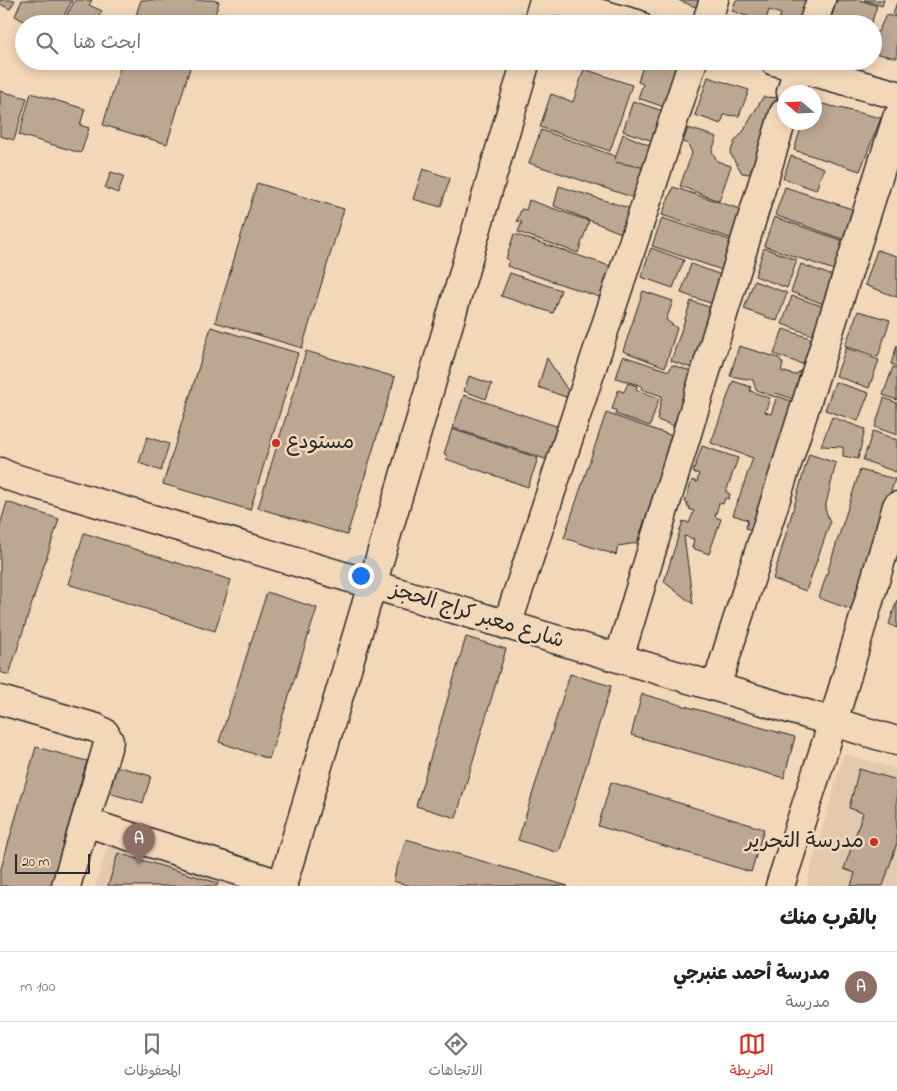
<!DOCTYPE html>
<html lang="ar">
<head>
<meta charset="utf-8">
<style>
  body { margin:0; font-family:"Indie Flower","Playpen Sans Arabic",sans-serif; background:#f6f6f6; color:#222; direction:rtl }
  .compass { position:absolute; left:777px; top:85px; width:45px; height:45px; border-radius:50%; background:#fff; box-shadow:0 2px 12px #0003; rotate:289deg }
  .scale { position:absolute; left:15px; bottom:12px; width:75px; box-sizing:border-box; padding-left:5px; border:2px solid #2b2b2b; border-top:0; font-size:14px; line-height:18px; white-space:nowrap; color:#2b2b2b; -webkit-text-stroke:4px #f3d7b9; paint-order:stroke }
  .you { position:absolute; left:360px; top:575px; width:18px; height:18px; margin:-12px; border:4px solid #fff; border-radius:50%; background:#1a73e8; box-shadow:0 0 0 8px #1a73e833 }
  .badge { display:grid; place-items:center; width:32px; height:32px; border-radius:50%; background:#d93025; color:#fff; font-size:16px; font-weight:700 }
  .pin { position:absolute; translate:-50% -41px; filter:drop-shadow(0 1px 2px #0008) }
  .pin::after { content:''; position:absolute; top:26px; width:18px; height:15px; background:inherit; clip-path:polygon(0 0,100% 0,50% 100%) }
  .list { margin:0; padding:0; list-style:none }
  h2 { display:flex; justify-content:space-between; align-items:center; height:65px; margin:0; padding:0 20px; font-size:21px }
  h2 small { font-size:16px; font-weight:400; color:#767676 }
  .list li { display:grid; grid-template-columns:32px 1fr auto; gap:15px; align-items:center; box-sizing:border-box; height:70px; padding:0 20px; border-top:1px solid #e0e0e0 }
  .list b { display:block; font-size:19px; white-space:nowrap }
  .list p { margin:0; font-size:16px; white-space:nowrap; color:#767676 }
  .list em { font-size:16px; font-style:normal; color:#767676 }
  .icon { flex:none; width:28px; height:28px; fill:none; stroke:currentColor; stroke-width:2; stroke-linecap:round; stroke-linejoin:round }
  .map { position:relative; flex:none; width:897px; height:886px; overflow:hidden; direction:ltr }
  .search { position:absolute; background:#fff; box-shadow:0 2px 12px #0003; left:15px; right:15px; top:15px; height:55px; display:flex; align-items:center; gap:12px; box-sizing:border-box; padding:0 18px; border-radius:28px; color:#767676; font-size:19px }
  .sheet { height:135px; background:#fff }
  nav { display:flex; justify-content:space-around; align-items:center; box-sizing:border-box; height:70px; border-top:1px solid #e0e0e0; background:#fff; font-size:14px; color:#767676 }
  nav a { display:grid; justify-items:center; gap:2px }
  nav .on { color:#d93025 }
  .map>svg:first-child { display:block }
</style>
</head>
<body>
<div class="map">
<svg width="897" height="886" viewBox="0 0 897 886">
  <rect width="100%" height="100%" fill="#f3d7b9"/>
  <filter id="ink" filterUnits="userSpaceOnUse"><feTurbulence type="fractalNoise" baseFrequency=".02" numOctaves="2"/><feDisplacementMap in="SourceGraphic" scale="10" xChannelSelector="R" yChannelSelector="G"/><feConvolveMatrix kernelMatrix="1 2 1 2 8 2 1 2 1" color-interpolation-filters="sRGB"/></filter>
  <g filter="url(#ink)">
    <g fill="#e2c9ad">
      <polygon points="844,754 897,769 897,886 806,886"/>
      <polygon points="109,843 244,886 95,886"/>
    </g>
    <g fill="#bba792" stroke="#2b2b2b">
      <polygon points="0,0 15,0 10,9 0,4"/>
      <polygon points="22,0 72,0 60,24 29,24 15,16"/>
      <polygon points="75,0 92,0 89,5 102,11 95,24 62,24"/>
      <polygon points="141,0 213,0 219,2 214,18 206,16 204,24 133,24"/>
      <polygon points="678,0 710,0 706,11"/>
      <polygon points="736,0 811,0 807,24 783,24 778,22 781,14 769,10 765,22 732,11"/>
      <polygon points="837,0 840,1 841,0 860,0 877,6 871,24 829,24"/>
      <polygon points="864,0 884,0 882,6"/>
      <polygon points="897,2 897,16 893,14"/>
      <polygon points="886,15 897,17 897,58 873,53 873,31 878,32"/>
      <polygon points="122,61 192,61 167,144 103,125"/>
      <polygon points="652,61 664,61 678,66 664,107 638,98 643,84 638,82 644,62 651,64"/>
      <polygon points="584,69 632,85 610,151 540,127 551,94 573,102"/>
      <polygon points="708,77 749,90 739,116 724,115 721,124 695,115"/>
      <polygon points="0,91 27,98 14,140 0,136"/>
      <polygon points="31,93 85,109 80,125 89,128 81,153 19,135"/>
      <polygon points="763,97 784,98 758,175 742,173 730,153 735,141 743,132"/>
      <polygon points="633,101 663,111 653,141 623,131"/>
      <polygon points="814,102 881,118 860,171 794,150 803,122 814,122"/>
      <polygon points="688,128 717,137 712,151 717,161 731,166 719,201 680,186 692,153 688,144 683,142"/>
      <polygon points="541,130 652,169 641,200 529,163"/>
      <polygon points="623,134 658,149 652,169 614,162"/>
      <polygon points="791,156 824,168 816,190 783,178"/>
      <polygon points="423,169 450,178 441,207 413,199"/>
      <polygon points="111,172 124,176 118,193 105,188"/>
      <polygon points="257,183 344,209 302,348 215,322"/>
      <polygon points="559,186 635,210 626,235 554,206"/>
      <polygon points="673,187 743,210 733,239 662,215"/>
      <polygon points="785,187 855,210 845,240 775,215"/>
      <polygon points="529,200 589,221 578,253 518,232 522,222 517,221 521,209 526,210"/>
      <polygon points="774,217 844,241 834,270 764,246"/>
      <polygon points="662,218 733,241 722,270 652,246"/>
      <polygon points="514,234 619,269 608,300 507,266 509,260 506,259"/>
      <polygon points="651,248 684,260 673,288 641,277"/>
      <polygon points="764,248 797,260 787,288 755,276"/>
      <polygon points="877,250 897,256 897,297 865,285"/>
      <polygon points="691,264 724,276 713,304 681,293"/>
      <polygon points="801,264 833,276 824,304 791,292"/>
      <polygon points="510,273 561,290 553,313 501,296"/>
      <polygon points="754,281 787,293 777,321 744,309"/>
      <polygon points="643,291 673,301 666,320 677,328 665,367 623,351"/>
      <polygon points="792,296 825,307 815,336 782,324"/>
      <polygon points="691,301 721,311 701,371 671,361"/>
      <polygon points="858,311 890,320 878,357 845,346"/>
      <polygon points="211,327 298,353 250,510 163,484"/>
      <polygon points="783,329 816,340 807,366 774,354"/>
      <polygon points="897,345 897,366 891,364"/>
      <polygon points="739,346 779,358 783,364 781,371 795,375 803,369 809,371 799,401 776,393 775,397 756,390 753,380 730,376"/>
      <polygon points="846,348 879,360 869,388 836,376"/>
      <polygon points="306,351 395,377 347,535 258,508"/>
      <polygon points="623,356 669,371 672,365 700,374 683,429 657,420 662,396 641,389 642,386 616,378"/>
      <polygon points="547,358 574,400 538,387"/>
      <polygon points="893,367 897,368 897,400 883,395"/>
      <polygon points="469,376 492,384 486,399 464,391"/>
      <polygon points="733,381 751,387 750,391 770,398 765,412 771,414 777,396 800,404 760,533 746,528 748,520 733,515 753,458 711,443"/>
      <polygon points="835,382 869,393 858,421 825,410"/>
      <polygon points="628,383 637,386 636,390 659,398 650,426 615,414 616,410 612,409 618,390 624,392"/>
      <polygon points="464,395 559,427 548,460 453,428"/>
      <polygon points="884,398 897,403 897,435 875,427"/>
      <polygon points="606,413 673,436 637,543 618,546 616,555 564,538"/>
      <polygon points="832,417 865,429 858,459 843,456 843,447 821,446"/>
      <polygon points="452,429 538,458 528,487 446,459 447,455 444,454"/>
      <polygon points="873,431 897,440 897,469 896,472 863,460"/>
      <polygon points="147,437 169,444 161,471 139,463"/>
      <polygon points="702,446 738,458 726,492 730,494 729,499 725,498 723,504 719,503 715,517 721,519 709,554 692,548 694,539 684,536 693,604 664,582 683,521 689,523 694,511 689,509 690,507 687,506 688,503 685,502 692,480 697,482 699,474 693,472"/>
      <polygon points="809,454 836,463 825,508 830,523 806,591 773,579"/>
      <polygon points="860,470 895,479 852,610 819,598"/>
      <polygon points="7,502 59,519 9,675 0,672 0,525"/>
      <polygon points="84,533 231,580 215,631 68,584"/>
      <polygon points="267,592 317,608 269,759 219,742"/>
      <polygon points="897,600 897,628 889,624"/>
      <polygon points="466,637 506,649 456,818 416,806"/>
      <polygon points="570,674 611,686 559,853 518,840"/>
      <polygon points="642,694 795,737 784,778 631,735"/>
      <polygon points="36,747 87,761 51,886 0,886 0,872"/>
      <polygon points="117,766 151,776 143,803 109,793"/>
      <polygon points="859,769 897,780 897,843 883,886 851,886 855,873 844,869 863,813 849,808"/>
      <polygon points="611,782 764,829 751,872 598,826"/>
      <polygon points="406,839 568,886 411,886 393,881"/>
      <polygon points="118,853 218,883 217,886 108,886"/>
    </g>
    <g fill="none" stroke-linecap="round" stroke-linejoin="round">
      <defs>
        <g id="minor">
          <polyline points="551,0 637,24"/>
          <polyline points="537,24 544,0"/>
          <polyline points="706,24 714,0"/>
          <polyline points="813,24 821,0"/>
          <polyline points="774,61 897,95"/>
          <polyline points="791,92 800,61"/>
          <polyline points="0,472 11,477 897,741"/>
          <polyline points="507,625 693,61"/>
          <polyline points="619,658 784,113"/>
          <polyline points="716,687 897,118"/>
          <polyline points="0,700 96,728 105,733 109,741 66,886"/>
          <polyline points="85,822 283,885"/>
          <polyline points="282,886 372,585 526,61"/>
          <polyline points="780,886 833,722 897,506"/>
        </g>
      </defs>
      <use href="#minor" stroke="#2b2b2b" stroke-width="31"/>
      <use href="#minor" stroke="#f3d7b9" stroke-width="28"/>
    </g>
  </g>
  <g fill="#c8321e" stroke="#f3d7b9" stroke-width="2">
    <circle cx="276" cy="443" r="5"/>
    <circle cx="874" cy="842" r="5"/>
  </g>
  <g text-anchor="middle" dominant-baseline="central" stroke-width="5" stroke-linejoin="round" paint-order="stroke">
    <g font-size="21" fill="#2b2b2b" stroke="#f3d7b9" text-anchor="start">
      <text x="286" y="443">مستودع</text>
      <text x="864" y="842" text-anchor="end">مدرسة التحرير</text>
    </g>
    <g font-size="21" fill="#2b2b2b" stroke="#f3d7b9">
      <text transform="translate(477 616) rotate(17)">شارع معبر كراج الحجز</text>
    </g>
  </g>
</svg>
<svg class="compass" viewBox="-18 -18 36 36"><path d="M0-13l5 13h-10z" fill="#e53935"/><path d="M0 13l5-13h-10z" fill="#767676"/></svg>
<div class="scale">20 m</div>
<div class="you"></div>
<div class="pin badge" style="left:139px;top:864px;background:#8d6e63">A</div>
<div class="search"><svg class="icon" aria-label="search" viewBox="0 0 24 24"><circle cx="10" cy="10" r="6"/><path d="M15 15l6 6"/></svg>ابحث هنا</div>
</div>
<section class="sheet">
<h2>بالقرب منك<small></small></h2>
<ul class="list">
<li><span class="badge" style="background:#8d6e63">A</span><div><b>مدرسة أحمد عنبرجي</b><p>مدرسة</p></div><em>100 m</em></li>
</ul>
</section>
<nav>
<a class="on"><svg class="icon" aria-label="map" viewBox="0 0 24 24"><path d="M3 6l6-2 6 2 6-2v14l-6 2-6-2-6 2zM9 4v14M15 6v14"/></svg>الخريطة</a>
<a><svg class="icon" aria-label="directions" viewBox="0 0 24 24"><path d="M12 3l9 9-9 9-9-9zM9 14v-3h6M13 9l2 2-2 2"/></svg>الاتجاهات</a>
<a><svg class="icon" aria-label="saved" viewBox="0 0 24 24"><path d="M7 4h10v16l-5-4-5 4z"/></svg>المحفوظات</a>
</nav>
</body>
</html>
